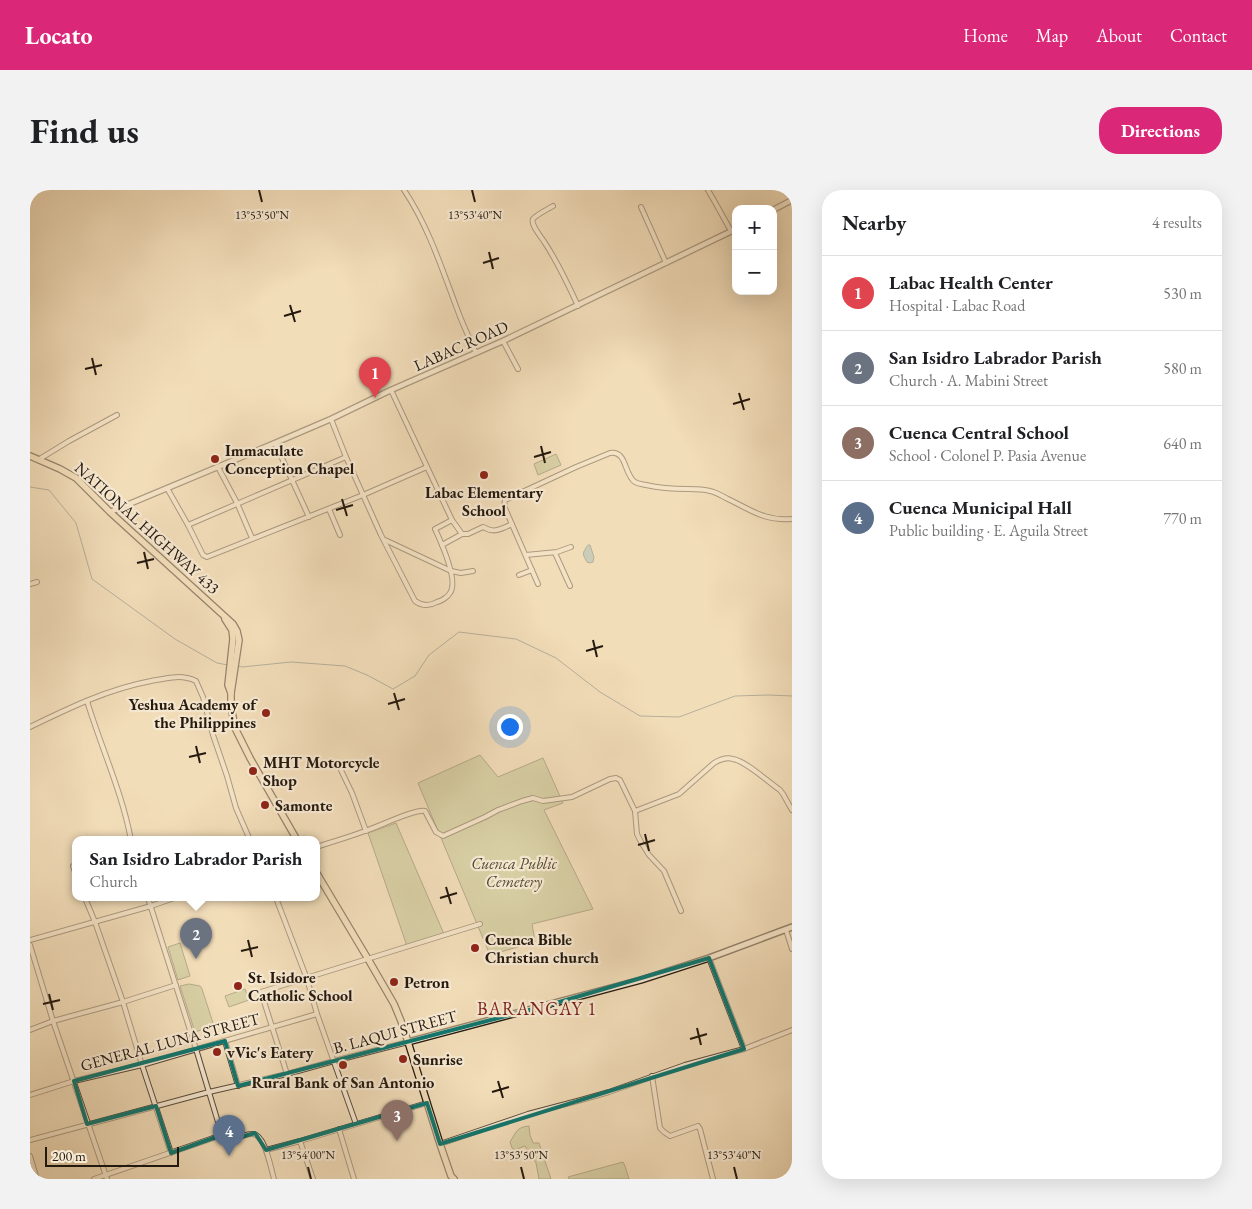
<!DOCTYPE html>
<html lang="en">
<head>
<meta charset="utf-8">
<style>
  body { margin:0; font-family:"EB Garamond",serif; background:#f2f2f2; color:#202124 }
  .controls { position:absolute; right:15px; top:15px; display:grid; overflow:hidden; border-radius:10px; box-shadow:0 5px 20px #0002 }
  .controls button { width:45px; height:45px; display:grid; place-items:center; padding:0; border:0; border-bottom:1px solid #e0e0e0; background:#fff; color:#202124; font:25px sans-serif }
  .scale { position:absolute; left:15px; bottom:12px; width:134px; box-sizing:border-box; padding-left:5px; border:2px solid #24190f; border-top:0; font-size:14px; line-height:18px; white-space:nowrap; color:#24190f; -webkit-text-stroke:4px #f7e9d2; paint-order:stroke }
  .you { position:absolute; left:479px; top:536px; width:18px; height:18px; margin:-12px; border:4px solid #fff; border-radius:50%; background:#1a73e8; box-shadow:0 0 0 8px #1a73e833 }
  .badge { display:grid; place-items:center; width:32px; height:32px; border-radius:50%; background:#db2777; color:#fff; font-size:16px; font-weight:700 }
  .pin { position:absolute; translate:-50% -41px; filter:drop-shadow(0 1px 2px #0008) }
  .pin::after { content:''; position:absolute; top:26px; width:18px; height:15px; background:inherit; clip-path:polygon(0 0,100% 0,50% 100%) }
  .popup { position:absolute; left:42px; top:646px; width:248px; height:65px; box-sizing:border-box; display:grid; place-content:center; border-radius:10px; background:#fff; filter:drop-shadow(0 1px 4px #0005); font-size:16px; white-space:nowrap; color:#757577 }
  .popup b { font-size:19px; color:#202124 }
  .popup::after { content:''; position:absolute; left:50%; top:100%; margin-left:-10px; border:10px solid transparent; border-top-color:#fff }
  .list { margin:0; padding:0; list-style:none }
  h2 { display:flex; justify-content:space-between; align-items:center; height:65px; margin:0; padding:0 20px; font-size:21px }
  h2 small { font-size:16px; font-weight:400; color:#757577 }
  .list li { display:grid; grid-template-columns:32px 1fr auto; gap:15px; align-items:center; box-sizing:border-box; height:75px; padding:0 20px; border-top:1px solid #e0e0e0 }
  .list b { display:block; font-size:19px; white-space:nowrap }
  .list p { margin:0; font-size:16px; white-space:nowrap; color:#757577 }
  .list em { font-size:16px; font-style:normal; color:#757577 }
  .map { position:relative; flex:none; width:762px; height:989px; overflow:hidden; border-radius:20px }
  header { display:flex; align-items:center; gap:30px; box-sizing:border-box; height:70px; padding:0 25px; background:#db2777; color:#fff }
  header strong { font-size:24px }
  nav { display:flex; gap:28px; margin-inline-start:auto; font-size:18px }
  .intro { display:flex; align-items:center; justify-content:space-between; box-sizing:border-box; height:120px; padding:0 30px }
  h1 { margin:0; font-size:35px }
  .button { padding:12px 22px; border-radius:20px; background:#db2777; color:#fff; font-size:18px; font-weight:700 }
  main { display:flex; gap:30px; padding:0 30px }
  aside { flex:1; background:#fff; border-radius:20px; box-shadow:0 5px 20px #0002 }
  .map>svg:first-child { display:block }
</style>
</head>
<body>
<header>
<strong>Locato</strong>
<nav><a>Home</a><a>Map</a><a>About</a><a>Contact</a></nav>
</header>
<div class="intro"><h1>Find us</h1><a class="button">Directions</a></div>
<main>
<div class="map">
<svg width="762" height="989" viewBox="0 0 762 989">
  <rect width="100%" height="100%" fill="#f2ddb9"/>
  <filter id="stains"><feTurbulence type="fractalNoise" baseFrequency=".004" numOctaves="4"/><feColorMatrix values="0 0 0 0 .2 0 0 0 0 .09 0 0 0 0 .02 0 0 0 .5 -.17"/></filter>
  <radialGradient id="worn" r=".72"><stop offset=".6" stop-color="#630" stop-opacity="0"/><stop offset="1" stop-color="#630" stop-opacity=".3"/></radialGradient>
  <g fill="#bac18f" stroke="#6f6d4f">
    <polygon points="526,264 531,275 508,285 504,274"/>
    <polygon points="450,565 468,587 513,568 533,613 514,620 563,719 502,734 505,752 460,765 388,593"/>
    <polygon points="366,633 414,744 377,756 338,643"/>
    <polygon points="150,753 160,786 148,790 138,757"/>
    <polygon points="159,794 170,796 172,799 184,836 165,842 150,796"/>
    <polygon points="215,799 219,810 199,817 195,806"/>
    <path d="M 499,936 L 500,945 L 503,953 L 509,953 C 513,965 517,977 521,989 L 509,989 L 506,973 L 495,956 L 485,960 L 482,958 L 480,952 C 486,943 486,937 499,936 Z"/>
    <polygon points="593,972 595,976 599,989 539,989 538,987"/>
  </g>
  <path fill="#9ebab8" stroke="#6d7a74" d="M 558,355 L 560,355 L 564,367 L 563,372 L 560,373 L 557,372 C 552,363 552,364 558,355 Z"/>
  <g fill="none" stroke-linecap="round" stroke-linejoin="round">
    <g stroke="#6d7a74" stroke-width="1">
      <polyline points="0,297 19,300 46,333 62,389 145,449 187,473 198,475"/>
      <polyline points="207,476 212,477 261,472 315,476 337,485 363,499 385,486 399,465 429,442 486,449 526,468 570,502 610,526 649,527 705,506 739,505 762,506"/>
    </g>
    <defs>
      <g id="minor">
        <path d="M 374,0 C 399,37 413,82 429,124 C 434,137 440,150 446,163"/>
        <polyline points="678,0 686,14 701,41"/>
        <path d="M 523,16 C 518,19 506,25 503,29 C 500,34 512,48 515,53 C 528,73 538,94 548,116"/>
        <polyline points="611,17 636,73"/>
        <polyline points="473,151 488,179"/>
        <path d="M 361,200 L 422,330 L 432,344 L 438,344 L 453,337 C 456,338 458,340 461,340 C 467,342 476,337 482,334"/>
        <path d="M 301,229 L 316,267 L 351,345 L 385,411 C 392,416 400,416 407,412 C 411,411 418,407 420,403 C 429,391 411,352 405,339 L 422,330"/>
        <polyline points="245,253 279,327"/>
        <polyline points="8,270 39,251 87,225"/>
        <polyline points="188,277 207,313 222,348"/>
        <polyline points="137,298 158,335 173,365 177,367 333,305 397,277"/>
        <polyline points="299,319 310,345"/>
        <polyline points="158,335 316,267"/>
        <polyline points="355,350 421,381 431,383 443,381"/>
        <polyline points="412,355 432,344"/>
        <polyline points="525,363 540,396"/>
        <polyline points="496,365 527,362 541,357"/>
        <polyline points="489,385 502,380"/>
        <polyline points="0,394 7,392"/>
        <path d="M 508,394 L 474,316 L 475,310 L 546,277 L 580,263 C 597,260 594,285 605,292 C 608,294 612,294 616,295 C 629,298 644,299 658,299 C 665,299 673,299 680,301 C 686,302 692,306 698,309 C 721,320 734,331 762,329"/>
        <path d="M 57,511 C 71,557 92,602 101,650"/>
        <path d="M 0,537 C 39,518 78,499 121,491 C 137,488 151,484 166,491 L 173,507 L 183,545 L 197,586 L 206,618 L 220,650"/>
        <polyline points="308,574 322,603 336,641"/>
        <polyline points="605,621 607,644 611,652 619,665 634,681 651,721"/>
        <path d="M 286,657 C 302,652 319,647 335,641 C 348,637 384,619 395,621 L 406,642 L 413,646 L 455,627 L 468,620 L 492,611 L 503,608 L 513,611 L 542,607 L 580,589 L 586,588 L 590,590 L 605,621 L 649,604 L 684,573 C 689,570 697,567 703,569 C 716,571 738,592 750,600 L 753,604 L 762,620"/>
        <polyline points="43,676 46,685"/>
        <polyline points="55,708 65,732 93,812 112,875 141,963"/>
        <path d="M 118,708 L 166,859 L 194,952 C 202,950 214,944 222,944 C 235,943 241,979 244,989"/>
        <polyline points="246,708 277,789 287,824 326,934"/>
        <polyline points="756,740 762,759"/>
        <polyline points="0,750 121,716 144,708"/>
        <polyline points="0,755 23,831 77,989"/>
        <polyline points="679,768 714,859"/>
        <polyline points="0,840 23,831 93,812 146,795"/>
        <polyline points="195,851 208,896"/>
        <polyline points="257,884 231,802 450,734"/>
        <polyline points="622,886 630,938 634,942 640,946 668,936 670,939 683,989"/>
        <polyline points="0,905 44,891 112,875 287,824"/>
        <polyline points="309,939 324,989"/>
        <polyline points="0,950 179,902 257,884 304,871 378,852"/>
        <polyline points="270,951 283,989"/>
        <polyline points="410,954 498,924 551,910 579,902 655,875 714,859 762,840"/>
        <polyline points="236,960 270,951 397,913"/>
        <polyline points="0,966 7,989"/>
        <polyline points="64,989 192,945"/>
      </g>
      <g id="tertiary">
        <polyline points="743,20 762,10"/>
        <polyline points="80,322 245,253 301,229 361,200 473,151 706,39"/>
      </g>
      <polyline id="secondary" points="378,852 611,790 679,768 762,737"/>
      <g id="primary">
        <polyline points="0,266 30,279 46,288 80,322 203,434 207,441 209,450 201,503"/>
        <polyline points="195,429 202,440 203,449 198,495 201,503 201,516 205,538 220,568 267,650"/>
        <polyline points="286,682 338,769 364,814 371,831 378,852 410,954 421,986 424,989"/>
      </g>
    </defs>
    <use href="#minor" stroke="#584a3a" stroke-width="6"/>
    <use href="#tertiary" stroke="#584a3a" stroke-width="7"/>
    <use href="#secondary" stroke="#24190f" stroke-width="8"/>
    <use href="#primary" stroke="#24190f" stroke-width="8"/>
    <use href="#minor" stroke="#f7e9d2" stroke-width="4"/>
    <use href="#tertiary" stroke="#f7e9d2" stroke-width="4.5"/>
    <use href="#secondary" stroke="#f7e9d2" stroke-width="5"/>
    <use href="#primary" stroke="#f2ddb9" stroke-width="5.5"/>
  </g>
  <path d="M0 0H762V989H0ZM 679,768 L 714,859 L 410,954 L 397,913 L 236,960 L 225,943 L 194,952 L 192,945 L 141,963 L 126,916 L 57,934 L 44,891 L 195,851 L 208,896 L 526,813 Z" fill="#f2ddb9" fill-opacity=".55" fill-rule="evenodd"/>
  <path fill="none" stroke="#0f766e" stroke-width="4" stroke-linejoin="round" d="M 679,768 L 714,859 L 410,954 L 397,913 L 236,960 L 225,943 L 194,952 L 192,945 L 141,963 L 126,916 L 57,934 L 44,891 L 195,851 L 208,896 L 526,813 Z"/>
  <path fill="none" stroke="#24190f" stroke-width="2" d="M 229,0 L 232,12M 442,0 L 445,12M 459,62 L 463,79M 453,73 L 469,68M 260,115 L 265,132M 254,126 L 271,121M 62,168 L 66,185M 55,179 L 72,175M 709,203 L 714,220M 703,214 L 720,209M 511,256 L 515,273M 504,267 L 521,262M 312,309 L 317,326M 306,320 L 323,315M 114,362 L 118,379M 107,373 L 124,369M 563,450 L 567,467M 556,461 L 573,456M 364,503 L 369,520M 358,514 L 375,509M 166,556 L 170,573M 159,567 L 176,563M 615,644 L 619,661M 608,655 L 625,650M 416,697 L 421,714M 410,708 L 427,703M 218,750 L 222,767M 211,761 L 228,757M 19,804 L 23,820M 13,814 L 30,810M 667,838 L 671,855M 660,849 L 677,844M 468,891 L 473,908M 462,902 L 479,897M 278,977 L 281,989M 491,977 L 494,989M 704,977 L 707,989"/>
  <g fill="#8f2418" stroke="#f7e9d2" stroke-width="2">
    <circle cx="185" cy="269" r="5"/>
    <circle cx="454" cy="285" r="5"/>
    <circle cx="236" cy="523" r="5"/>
    <circle cx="223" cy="581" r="5"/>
    <circle cx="235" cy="615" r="5"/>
    <circle cx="445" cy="758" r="5"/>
    <circle cx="364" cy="792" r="5"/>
    <circle cx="208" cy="796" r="5"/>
    <circle cx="187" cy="862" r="5"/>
    <circle cx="373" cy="869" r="5"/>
    <circle cx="313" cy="875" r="5"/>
  </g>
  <g text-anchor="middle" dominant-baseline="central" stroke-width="4.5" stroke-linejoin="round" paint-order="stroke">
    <g font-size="16" fill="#24190f" stroke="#f7e9d2">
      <text transform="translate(431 156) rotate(-24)">LABAC ROAD</text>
      <text transform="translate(117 338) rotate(42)">NATIONAL HIGHWAY 433</text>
      <text transform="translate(365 842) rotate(-15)">B. LAQUI STREET</text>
      <text transform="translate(140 852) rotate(-15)">GENERAL LUNA STREET</text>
    </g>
    <g font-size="16" font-weight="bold" fill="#24190f" stroke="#f7e9d2" text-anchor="start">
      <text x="195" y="260">Immaculate<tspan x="195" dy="18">Conception Chapel</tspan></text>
      <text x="454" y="302" text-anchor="middle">Labac Elementary<tspan x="454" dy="18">School</tspan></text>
      <text x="226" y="514" text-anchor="end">Yeshua Academy of<tspan x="226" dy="18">the Philippines</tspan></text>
      <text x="233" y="572">MHT Motorcycle<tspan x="233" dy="18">Shop</tspan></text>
      <text x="245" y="615">Samonte</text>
      <text x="455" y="749">Cuenca Bible<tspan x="455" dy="18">Christian church</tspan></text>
      <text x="218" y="787">St. Isidore<tspan x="218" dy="18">Catholic School</tspan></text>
      <text x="374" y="792">Petron</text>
      <text x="197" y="862">vVic's Eatery</text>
      <text x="383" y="869">Sunrise</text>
      <text x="313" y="892" text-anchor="middle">Rural Bank of San Antonio</text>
    </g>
    <g font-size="16" font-style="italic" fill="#514b35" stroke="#f7e9d2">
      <text x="484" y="673">Cuenca Public<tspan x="484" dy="18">Cemetery</tspan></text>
    </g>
    <g font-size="18" letter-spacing="1" fill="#7a1f14" stroke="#f7e9d2">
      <text x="507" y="818">BARANGAY 1</text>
    </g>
  </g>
  <g font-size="12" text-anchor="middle" fill="#24190f" stroke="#f7e9d2" stroke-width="4.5" stroke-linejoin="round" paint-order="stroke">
    <text x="232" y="29">13°53'50"N</text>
    <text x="445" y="29">13°53'40"N</text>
    <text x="278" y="969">13°54'00"N</text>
    <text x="491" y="969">13°53'50"N</text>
    <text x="704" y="969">13°53'40"N</text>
  </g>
  <rect width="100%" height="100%" filter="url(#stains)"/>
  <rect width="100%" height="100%" fill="url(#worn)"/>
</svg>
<div class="controls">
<button>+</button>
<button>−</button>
</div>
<div class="scale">200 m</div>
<div class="you"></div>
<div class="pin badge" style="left:345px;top:208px;background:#e0444e">1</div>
<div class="pin badge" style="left:166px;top:769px;background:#6b7280">2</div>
<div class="popup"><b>San Isidro Labrador Parish</b>Church</div>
<div class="pin badge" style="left:367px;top:951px;background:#8d6e63">3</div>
<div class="pin badge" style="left:199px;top:966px;background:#5c6f8a">4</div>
</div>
<aside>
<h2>Nearby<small>4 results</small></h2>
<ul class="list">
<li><span class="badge" style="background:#e0444e">1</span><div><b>Labac Health Center</b><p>Hospital · Labac Road</p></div><em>530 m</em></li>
<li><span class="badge" style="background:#6b7280">2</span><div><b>San Isidro Labrador Parish</b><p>Church · A. Mabini Street</p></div><em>580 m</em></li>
<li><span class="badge" style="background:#8d6e63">3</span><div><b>Cuenca Central School</b><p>School · Colonel P. Pasia Avenue</p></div><em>640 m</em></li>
<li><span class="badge" style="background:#5c6f8a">4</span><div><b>Cuenca Municipal Hall</b><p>Public building · E. Aguila Street</p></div><em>770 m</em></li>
</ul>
</aside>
</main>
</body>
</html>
